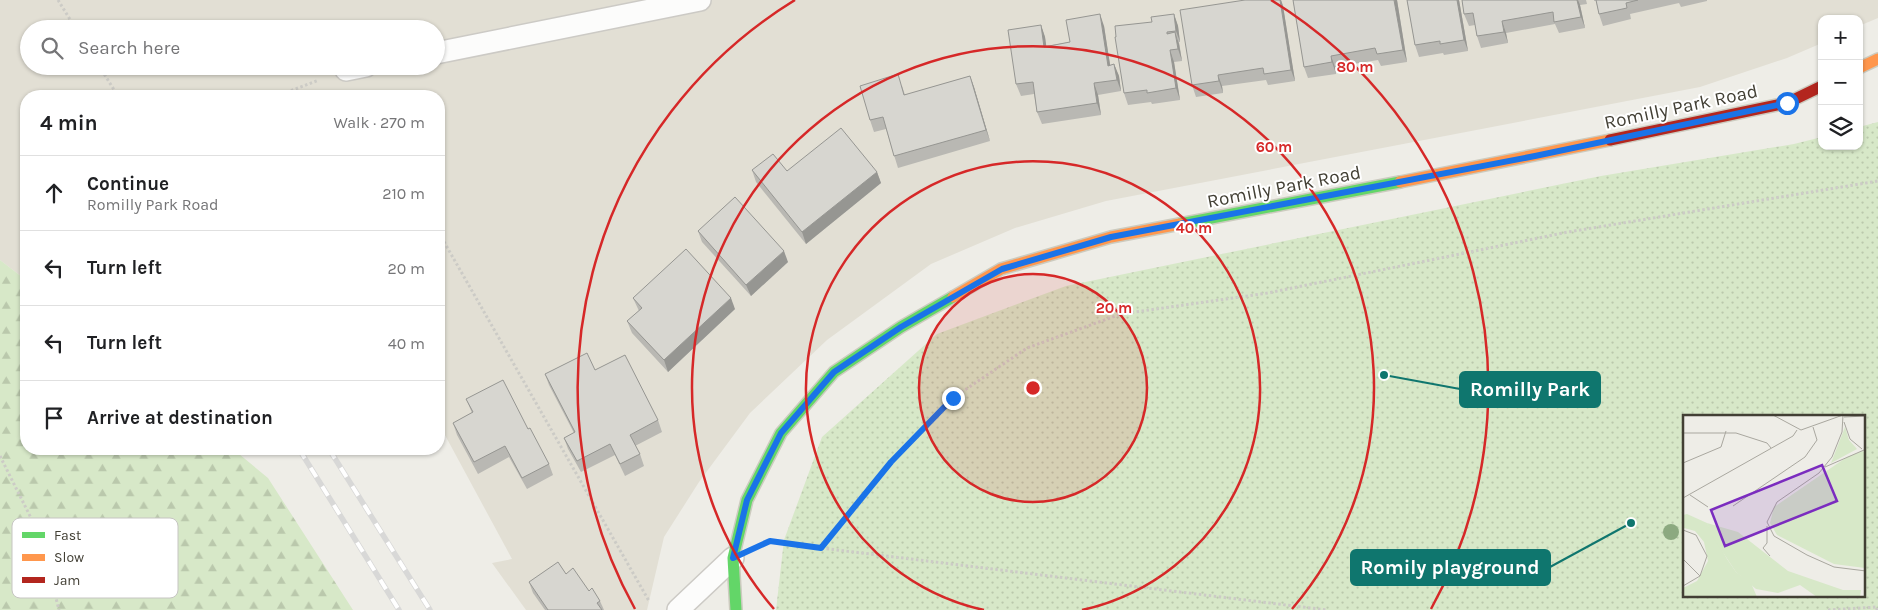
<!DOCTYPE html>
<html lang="en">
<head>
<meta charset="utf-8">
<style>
  body { margin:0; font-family:Karla,sans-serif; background:#f2f2f2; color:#202124 }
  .controls { position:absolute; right:15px; top:15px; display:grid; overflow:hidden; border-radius:10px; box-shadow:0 1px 4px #0004 }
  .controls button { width:45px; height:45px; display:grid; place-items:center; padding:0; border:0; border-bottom:1px solid #e0e0e0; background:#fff; color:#202124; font:25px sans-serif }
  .stop { position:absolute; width:15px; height:15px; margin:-11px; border:4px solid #1a73e8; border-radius:50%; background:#fff }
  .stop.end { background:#1a73e8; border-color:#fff; box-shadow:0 1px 5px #0008 }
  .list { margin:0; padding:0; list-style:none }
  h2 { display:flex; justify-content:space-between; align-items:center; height:65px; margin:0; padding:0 20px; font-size:21px }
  h2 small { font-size:16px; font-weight:400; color:#757577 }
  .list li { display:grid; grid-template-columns:32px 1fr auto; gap:15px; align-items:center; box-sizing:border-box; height:75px; padding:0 20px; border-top:1px solid #e0e0e0 }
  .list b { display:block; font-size:19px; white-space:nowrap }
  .list p { margin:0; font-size:16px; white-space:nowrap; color:#757577 }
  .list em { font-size:16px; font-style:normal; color:#757577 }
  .icon { flex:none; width:28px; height:28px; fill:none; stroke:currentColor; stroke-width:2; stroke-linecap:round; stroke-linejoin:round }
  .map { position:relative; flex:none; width:1878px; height:610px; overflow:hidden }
  .search { position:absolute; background:#fff; box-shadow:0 1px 4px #0004; left:20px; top:20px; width:425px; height:55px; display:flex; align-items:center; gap:12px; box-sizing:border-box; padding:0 18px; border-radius:28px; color:#757577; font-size:19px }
  .panel { position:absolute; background:#fff; box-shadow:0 1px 4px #0004; left:20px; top:90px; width:425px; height:365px; border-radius:20px }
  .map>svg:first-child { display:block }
</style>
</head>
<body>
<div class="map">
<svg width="1878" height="610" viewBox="0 0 1878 610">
  <defs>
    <pattern id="forest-firs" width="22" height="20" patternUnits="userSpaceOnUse" patternTransform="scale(1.25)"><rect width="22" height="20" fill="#d7e8c8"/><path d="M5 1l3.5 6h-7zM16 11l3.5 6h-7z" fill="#bac8ac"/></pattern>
    <pattern id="park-dots" width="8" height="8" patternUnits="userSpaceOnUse" patternTransform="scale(1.25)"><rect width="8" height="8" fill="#d7e8c8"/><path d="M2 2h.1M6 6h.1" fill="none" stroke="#bac8ac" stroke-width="1.8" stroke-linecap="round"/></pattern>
  </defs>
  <rect width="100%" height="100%" fill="#eeede7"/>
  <path fill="#e2dfd4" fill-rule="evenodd" d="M 0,0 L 1878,0 L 1878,18 L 1859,26 L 1859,19 L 1822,19 L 1822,43 L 1787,58 L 1700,87 L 1106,201 L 1015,228 L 931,264 L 827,340 L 750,413 L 699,482 L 664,537 L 647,610 L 526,610 L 492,563 L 512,559 L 439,424 L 439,96 L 261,96 L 257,90 L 251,96 L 26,96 L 26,280 L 0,260 ZM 29,29 L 436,29 L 436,66 L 29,66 Z"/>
  <polygon fill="url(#forest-firs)" points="0,260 26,280 26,449 233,449 268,478 353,610 0,610"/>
  <path fill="url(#park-dots)" fill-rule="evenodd" d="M 1878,122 L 1878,610 L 776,610 L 784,540 L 822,437 L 937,334 L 1066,286 L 1601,176 L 1794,144 L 1822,137 L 1822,146 L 1859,146 L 1859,127 ZM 1684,416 L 1864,416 L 1864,596 L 1684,596 Z"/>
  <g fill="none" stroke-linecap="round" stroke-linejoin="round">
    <defs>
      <g id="lane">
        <polyline points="436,53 700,0"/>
        <polyline points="346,70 366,66"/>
        <polyline points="678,610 733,558"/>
      </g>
      <g id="fast">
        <polyline points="1180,224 1400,182"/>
        <polyline points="736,610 733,558 747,500 781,433 834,372 901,327 953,297"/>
      </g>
      <g id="slow">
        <polyline points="1859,68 1878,59"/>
        <polyline points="1400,182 1610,140"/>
        <polyline points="953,297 1001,269 1111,237 1180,224"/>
      </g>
      <polyline id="jam" points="1610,140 1787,103 1822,86"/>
    </defs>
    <use href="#lane" stroke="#cccac5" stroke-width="24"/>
    <use href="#fast" stroke="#cccbbf" stroke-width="14"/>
    <use href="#slow" stroke="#cccbbf" stroke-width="14"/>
    <use href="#jam" stroke="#cccbbf" stroke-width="14"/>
    <g stroke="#cccbc6" stroke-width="3" stroke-dasharray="2.5 2.5" stroke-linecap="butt">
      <polyline points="58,0 76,29"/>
      <polyline points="99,66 118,96"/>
      <polyline points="277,96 319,80"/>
      <polyline points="439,233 649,601"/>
      <polyline points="0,456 40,536 59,610"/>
      <polyline points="772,542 1327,610"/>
      <polyline points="821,548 891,462 953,398 1027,348 1121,314 1268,293 1568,232 1878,181"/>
      <polyline points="1828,610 1877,607 1877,610"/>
    </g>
    <use href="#lane" stroke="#fcfcfb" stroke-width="21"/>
    <use href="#fast" stroke="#63d668" stroke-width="11"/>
    <use href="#slow" stroke="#ff974d" stroke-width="11"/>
    <use href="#jam" stroke="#b3261e" stroke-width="11"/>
    <defs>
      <g id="rail">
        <polyline points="299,449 399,610"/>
        <polyline points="329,449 430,610"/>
      </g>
    </defs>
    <use href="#rail" stroke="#d8d8d7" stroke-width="5.5"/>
    <use href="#rail" stroke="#fff" stroke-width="4" stroke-dasharray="11" stroke-linecap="butt"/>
  </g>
  <circle fill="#8ca980" cx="1671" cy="532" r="8"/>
  <g fill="#b9b8b3">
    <polygon points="1245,0 1281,0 1283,6 1295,81 1268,85 1266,80 1222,86 1223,93 1196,97 1192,85"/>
    <polygon points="1293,0 1397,0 1407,62 1381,66 1378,60 1335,67 1336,74 1308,78 1304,67"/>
    <polygon points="1407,0 1459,0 1468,51 1444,55 1443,53 1419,57 1415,45"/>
    <polygon points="1462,0 1586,0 1587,4 1580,5 1585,28 1559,33 1555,24 1506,33 1508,43 1481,48 1477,36 1475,25 1469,26 1464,14"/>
    <polygon points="1594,0 1707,0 1707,1 1681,7 1679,3 1630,14 1631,19 1603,26 1599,14 1596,1 1594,1"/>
    <polygon points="1174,14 1178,26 1180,42 1179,42 1182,61 1174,62 1180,100 1152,104 1151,102 1128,105 1124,93 1116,37 1152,22"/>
    <polygon points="1041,25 1045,37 1046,46 1070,42 1104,26 1110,65 1114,64 1119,76 1121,91 1098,95 1101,115 1042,124 1037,112 1034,94 1021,96 1016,84"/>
    <polygon points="970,76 974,87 990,141 898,168 886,129 874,132 870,120 902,86 905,95"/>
    <polygon points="752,170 877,172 881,183 806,244 756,182"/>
    <polygon points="698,231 788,262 751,296 702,242"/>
    <polygon points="633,298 735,309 668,372 632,333 627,321 639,311"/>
    <polygon points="595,370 658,420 662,432 635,446 640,454 644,466 625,476 615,455 581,472 568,449 564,438 574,433 549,385 545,374"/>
    <polygon points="466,399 528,429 549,464 553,475 527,489 509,457 478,474 457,435 453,423 472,413"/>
    <polygon points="566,574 589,591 600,601 604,610 545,610 533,593 529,582"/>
  </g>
  <g fill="#969692">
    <polygon points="1280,0 1281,0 1283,6 1295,81 1291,70"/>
    <polygon points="1394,0 1397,0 1407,62 1403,50"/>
    <polygon points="1457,0 1459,0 1468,51 1464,40"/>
    <polygon points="1577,0 1578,0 1580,5 1585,28 1581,17"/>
    <polygon points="1100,14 1104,26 1112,77 1108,66"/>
    <polygon points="1174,14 1178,26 1180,42 1176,31"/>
    <polygon points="1502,21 1506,33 1508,43 1504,32"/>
    <polygon points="1041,25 1045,37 1048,58 1044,47"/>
    <polygon points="1175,32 1179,44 1182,61 1178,49"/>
    <polygon points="1170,50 1174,62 1180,100 1176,88"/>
    <polygon points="1331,56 1335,67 1336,74 1332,62"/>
    <polygon points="1114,64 1119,76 1121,91 1117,80"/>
    <polygon points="1218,75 1222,86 1223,93 1219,81"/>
    <polygon points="970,76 974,87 990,141 986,130"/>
    <polygon points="1094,83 1098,95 1101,115 1097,103"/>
    <polygon points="877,172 881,183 806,244 802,232"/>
    <polygon points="784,251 788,262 751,296 746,285"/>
    <polygon points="731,298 735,309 668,372 664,360"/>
  </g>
  <g fill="#d7d6d0" stroke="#969692">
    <polygon points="1245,0 1280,0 1291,70 1264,74 1263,68 1218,75 1219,81 1192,85 1180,10"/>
    <polygon points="1293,0 1394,0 1403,50 1377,54 1375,48 1331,56 1332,62 1304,67"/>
    <polygon points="1407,0 1457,0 1464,40 1440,44 1440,41 1415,45"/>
    <polygon points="1462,0 1577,0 1581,17 1554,22 1553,12 1502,21 1504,32 1477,36 1473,13 1464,14"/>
    <polygon points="1596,0 1638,0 1626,3 1627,8 1599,14"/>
    <polygon points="1100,14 1108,66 1114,64 1117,80 1094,83 1097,103 1037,112 1033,82 1016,84 1008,30 1041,25 1044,47 1070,42 1066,20"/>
    <polygon points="1174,14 1176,31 1167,32 1167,34 1175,32 1178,49 1170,50 1176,88 1147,93 1147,90 1124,93 1115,37 1116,37 1115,26 1152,22 1151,17"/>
    <polygon points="898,74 904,95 970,76 986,130 894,156 883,117 870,120 860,86"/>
    <polygon points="841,128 877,172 802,232 752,170 773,154 787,171"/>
    <polygon points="735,197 784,251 746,285 698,231"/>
    <polygon points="686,249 731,298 664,360 627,321 642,308 633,298"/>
    <polygon points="587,353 595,370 625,355 658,420 630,435 640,454 620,464 610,444 577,461 564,438 575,432 545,374"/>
    <polygon points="503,380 528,429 530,428 549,464 522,478 505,446 474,462 453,423 473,412 466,399"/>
    <polygon points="558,562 566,574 573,568 589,591 592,588 600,601 597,603 602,610 548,610 529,582"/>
  </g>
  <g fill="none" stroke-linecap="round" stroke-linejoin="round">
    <polyline stroke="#1a73e8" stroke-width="6" points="953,398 891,462 821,548 770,541 733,558 747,500 781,433 834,372 901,327 1002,269 1111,237 1535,156 1787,103"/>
  </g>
  <circle cx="1033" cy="388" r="114" fill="#d62828" fill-opacity=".12"/>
  <g fill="none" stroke="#d62828" stroke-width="2.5">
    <circle cx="1033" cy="388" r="114"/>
    <path d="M984 610A227 227 0 1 1 1082 610"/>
    <path d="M774 609A341 341 0 1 1 1292 609"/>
    <path d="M635 609A455 455 0 0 1 795 0M1271 0A455 455 0 0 1 1431 609"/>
  </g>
  <g text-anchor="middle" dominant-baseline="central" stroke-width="4" stroke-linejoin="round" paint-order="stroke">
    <g font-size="19" fill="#423f34" stroke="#fff">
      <text transform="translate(1681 107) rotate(-12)">Romilly Park Road</text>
      <text transform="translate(1284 187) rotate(-11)">Romilly Park Road</text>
    </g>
  </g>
  <g transform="translate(1683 415)">
    <rect width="182" height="182" fill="#eeede7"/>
    <path d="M 162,12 L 166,25 L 174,34 L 148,48 ZM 4,99 L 24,108 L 44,144 L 53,157 L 68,168 L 74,182 L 0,182 L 0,173 L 14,166 L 25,146 L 21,127 L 12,116 L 1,113 L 0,100 Z" fill="#d7e8c8"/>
    <path d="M 24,108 L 55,117 L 105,156 L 160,175 L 178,175 L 177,182 L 134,182 L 117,170 L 95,178 L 73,174 L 53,157 L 29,121 Z" fill="#d7e8c8"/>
    <path d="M 179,36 L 182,37 L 182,153 L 151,149 L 94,120 L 87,108 L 91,92 L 164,42 Z" fill="#d7e8c8"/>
    <path fill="none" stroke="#a9a79f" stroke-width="1" d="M 90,0 L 118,15 L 160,0M 160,0 L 159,17 L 149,42 L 136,58 L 94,87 L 84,107 L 91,121 L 124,140 L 151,152 L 183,156M 161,2 L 183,1M 161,7 L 167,24 L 179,34M 0,18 L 53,18 L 84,28 L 88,33M 0,48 L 38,32 L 43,16M 142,52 L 181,35M 7,80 L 25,92M 0,83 L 110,21 L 114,15M 50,91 L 122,42 L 134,25 L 130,12M 84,111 L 84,128 L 80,133 L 87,141M 0,115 L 13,120 L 24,141 L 17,161 L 0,171M 0,144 L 17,161"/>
    <path fill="#7b2cbf" fill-opacity="0.15" stroke="#7b2cbf" stroke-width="2.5" d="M 139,50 L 154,86 L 42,131 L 28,95 Z"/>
    <rect width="182" height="182" fill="none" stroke="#423f34" stroke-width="2.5"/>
  </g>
  <rect x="12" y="518" width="166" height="80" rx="8" fill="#fff" stroke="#c6c5c2" stroke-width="1"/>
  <rect x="22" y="532" width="23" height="6" fill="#63d668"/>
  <rect x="22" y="554" width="23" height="7" fill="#ff974d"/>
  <rect x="22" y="577" width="23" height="6" fill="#b3261e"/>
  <g font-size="14" fill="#423f34">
    <text x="54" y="540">Fast</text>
    <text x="54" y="562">Slow</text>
    <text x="54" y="585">Jam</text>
  </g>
  <circle cx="1033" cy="388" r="8" fill="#d62828" stroke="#fff" stroke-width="2.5"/>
  <g font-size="15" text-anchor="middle" font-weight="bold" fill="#d62828" stroke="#fff" stroke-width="4" stroke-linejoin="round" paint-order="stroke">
    <text x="1355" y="72">80 m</text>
    <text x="1274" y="152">60 m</text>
    <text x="1194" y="233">40 m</text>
    <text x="1114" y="313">20 m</text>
  </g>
  <path fill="none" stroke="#0f766e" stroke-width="2" d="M1384 375L1460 389M1631 523L1550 567"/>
  <g fill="#0f766e" stroke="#fff" stroke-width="2">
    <circle cx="1384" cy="375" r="5"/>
    <circle cx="1631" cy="523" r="5"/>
  </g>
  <g fill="#0f766e" stroke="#0f766e" stroke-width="2">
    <rect x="1460" y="372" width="140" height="35" rx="5"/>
    <rect x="1351" y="550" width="199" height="35" rx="5"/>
  </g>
  <g font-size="20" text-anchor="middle" font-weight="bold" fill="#fff">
    <text x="1530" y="396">Romilly Park</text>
    <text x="1450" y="574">Romily playground</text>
  </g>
</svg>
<div class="controls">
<button>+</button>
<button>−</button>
<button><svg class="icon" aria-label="layers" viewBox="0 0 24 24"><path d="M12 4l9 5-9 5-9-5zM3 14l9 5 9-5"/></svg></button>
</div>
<div class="stop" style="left:1787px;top:103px"></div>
<div class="stop end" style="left:953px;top:398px"></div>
<div class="search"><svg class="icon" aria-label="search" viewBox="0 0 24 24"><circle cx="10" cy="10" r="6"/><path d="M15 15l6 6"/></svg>Search here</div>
<section class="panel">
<h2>4 min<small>Walk · 270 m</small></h2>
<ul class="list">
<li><svg class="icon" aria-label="ahead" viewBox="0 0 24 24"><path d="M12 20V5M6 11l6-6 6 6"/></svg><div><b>Continue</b><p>Romilly Park Road</p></div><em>210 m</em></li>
<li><svg class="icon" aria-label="left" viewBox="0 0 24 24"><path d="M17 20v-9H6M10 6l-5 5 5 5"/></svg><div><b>Turn left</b></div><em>20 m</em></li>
<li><svg class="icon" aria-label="left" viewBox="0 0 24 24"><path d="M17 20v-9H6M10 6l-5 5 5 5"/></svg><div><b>Turn left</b></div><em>40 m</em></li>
<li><svg class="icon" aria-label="arrive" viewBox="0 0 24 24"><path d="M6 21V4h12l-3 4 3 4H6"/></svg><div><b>Arrive at destination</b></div></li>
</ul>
</section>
</div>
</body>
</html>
